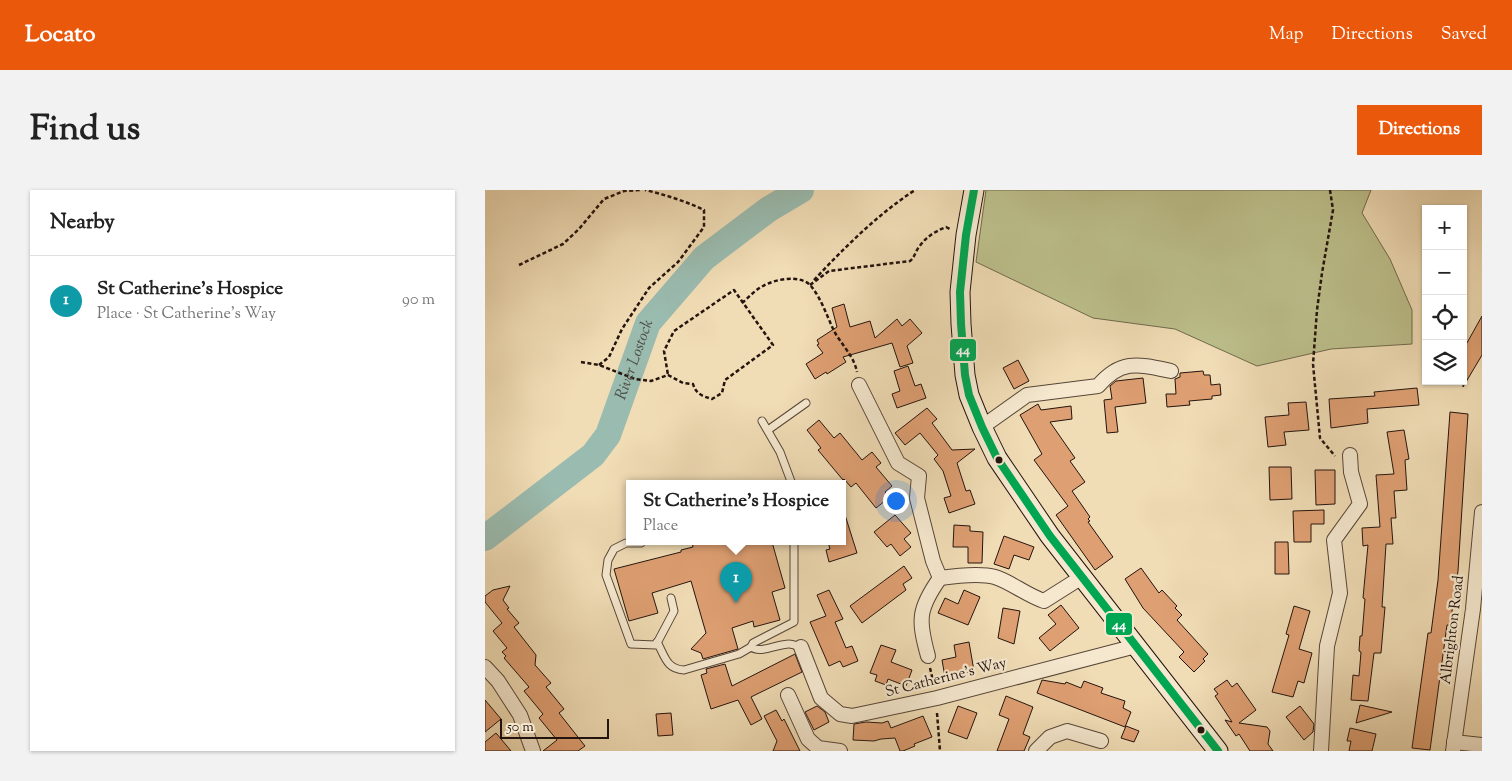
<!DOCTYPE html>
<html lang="en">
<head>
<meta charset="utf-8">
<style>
  body { margin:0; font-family:"Sorts Mill Goudy",serif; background:#f2f2f2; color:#222 }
  .controls { position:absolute; right:15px; top:15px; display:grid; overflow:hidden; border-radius:0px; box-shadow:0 1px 4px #0004 }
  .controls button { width:45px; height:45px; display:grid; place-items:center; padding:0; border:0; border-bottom:1px solid #e0e0e0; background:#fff; color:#222; font:25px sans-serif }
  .scale { position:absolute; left:15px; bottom:12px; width:109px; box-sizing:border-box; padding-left:5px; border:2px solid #24140e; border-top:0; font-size:14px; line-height:18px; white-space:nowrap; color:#24140e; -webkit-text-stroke:4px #f5e8cf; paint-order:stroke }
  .you { position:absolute; left:410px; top:310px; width:18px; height:18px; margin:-12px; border:4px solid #fff; border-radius:50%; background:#1a73e8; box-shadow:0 0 0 8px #1a73e833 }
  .badge { display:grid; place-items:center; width:32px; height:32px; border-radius:50%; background:#ea580c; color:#fff; font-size:16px; font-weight:700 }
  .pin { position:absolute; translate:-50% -41px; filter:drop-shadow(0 1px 2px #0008) }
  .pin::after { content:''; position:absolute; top:26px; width:18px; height:15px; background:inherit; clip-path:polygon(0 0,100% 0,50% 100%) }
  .popup { position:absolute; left:141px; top:290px; width:220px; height:65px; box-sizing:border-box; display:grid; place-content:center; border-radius:0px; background:#fff; filter:drop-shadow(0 1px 4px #0005); font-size:16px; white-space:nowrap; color:#767676 }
  .popup b { font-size:19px; color:#222 }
  .popup::after { content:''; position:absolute; left:50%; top:100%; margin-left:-10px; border:10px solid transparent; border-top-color:#fff }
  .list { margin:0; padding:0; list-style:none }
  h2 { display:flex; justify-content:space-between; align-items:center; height:65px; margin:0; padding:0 20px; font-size:21px }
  h2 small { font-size:16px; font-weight:400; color:#767676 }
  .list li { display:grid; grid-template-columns:32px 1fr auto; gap:15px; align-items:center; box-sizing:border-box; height:90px; padding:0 20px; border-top:1px solid #e0e0e0 }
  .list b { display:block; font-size:19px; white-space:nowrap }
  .list p { margin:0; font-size:16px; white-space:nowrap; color:#767676 }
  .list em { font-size:16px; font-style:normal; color:#767676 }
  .icon { flex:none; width:28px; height:28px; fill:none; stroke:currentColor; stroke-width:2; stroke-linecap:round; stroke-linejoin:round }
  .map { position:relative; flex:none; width:997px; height:561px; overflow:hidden; border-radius:0px }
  header { display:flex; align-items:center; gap:30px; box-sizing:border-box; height:70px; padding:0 25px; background:#ea580c; color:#fff }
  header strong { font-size:24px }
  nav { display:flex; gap:28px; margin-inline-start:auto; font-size:18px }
  .intro { display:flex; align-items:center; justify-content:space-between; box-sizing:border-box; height:120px; padding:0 30px }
  h1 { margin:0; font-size:35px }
  .button { padding:12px 22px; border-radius:0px; background:#ea580c; color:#fff; font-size:18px; font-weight:700 }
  main { display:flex; gap:30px; padding:0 30px }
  aside { flex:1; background:#fff; border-radius:0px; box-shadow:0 1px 4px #0004 }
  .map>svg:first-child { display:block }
</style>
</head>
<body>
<header>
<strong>Locato</strong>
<nav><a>Map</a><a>Directions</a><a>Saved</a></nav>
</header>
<div class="intro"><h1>Find us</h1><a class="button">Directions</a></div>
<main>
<aside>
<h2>Nearby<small></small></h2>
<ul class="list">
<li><span class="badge" style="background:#0f9aa8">1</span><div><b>St Catherine's Hospice</b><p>Place · St Catherine's Way</p></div><em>90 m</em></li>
</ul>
</aside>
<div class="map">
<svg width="997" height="561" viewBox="0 0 997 561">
  <rect width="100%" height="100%" fill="#f0dcb5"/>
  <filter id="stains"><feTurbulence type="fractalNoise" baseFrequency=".004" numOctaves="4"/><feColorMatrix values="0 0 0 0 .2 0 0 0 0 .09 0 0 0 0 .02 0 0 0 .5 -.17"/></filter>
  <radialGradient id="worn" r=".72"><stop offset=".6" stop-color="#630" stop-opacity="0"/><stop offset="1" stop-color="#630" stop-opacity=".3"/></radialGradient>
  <polygon fill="#bcbf8b" stroke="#706a4c" points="501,0 886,0 877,23 905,69 927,120 927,154 846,159 772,176 690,139 608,128 491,72"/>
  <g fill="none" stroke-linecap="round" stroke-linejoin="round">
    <path stroke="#9abbaf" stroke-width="26" id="s1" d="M 0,348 L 108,265 L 123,245 L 163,133 L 219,68 L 284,19 L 316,0"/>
  </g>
  <g fill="#de9f72" stroke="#24140e">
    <polygon points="359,114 365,137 385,131 390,148 412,129 417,136 425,129 437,143 422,156 428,173 415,177 407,153 358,167 361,172 342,184 341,182 330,189 321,174 338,163 332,155 334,154 332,150 352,137 347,118"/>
    <polygon points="997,126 997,165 978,197 978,160"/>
    <polygon points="533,170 544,191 529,199 518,178"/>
    <polygon points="423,176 430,196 436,194 441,208 412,218 407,204 415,201 409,181"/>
    <polygon points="718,181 719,185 725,185 726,195 735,194 736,205 727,206 727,209 704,211 705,215 682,217 681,204 691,204 690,189 695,187 695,183"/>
    <polygon points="658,188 661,213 630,217 633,242 622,243 619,210 627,209 625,196 631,191"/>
    <polygon points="932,198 934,215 882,219 883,233 846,238 844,209 890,206 889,202"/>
    <polygon points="821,212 824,240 799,242 801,255 783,257 780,227 804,225 803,213"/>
    <polygon points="553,214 556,220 586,216 587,229 565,232 590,268 585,271 600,292 587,301 605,327 603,329 605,331 603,332 628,367 610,380 571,325 583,316 549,270 557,264 535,225"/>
    <polygon points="442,218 452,229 447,233 467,260 490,259 472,273 481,301 485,300 490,314 464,323 459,308 466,306 458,281 449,269 453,265 435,243 420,255 410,243"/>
    <polygon points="965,222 983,224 973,381 965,435 962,435 945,560 927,558 943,443 946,443 953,390"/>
    <polygon points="334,230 349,248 355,243 377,270 387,262 396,273 391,277 407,296 400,302 405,307 391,318 371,293 366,297 359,289 358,290 333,260 336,258 322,240"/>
    <polygon points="919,240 924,269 920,270 922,300 909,301 911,328 906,328 908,354 901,354 897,417 900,417 896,463 889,463 883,511 866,510 868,485 874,486 876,462 874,461 875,446 877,446 880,409 878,408 883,355 878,356 877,338 895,337 891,285 909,284 902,242"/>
    <polygon points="784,277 806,277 807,309 785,310"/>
    <polygon points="830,280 850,280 850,314 831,315"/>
    <polygon points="839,320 839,334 826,334 826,352 809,352 808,321"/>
    <polygon points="360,325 372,363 344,372 341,360 345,359 343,352 357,352 357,326"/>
    <polygon points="410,325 426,343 419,349 426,357 415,366 406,354 402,357 389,342"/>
    <polygon points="469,335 485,336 485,341 498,342 497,373 483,373 483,357 468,357"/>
    <polygon points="519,346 549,357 544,370 529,365 524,379 509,374"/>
    <polygon points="207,352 287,352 300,398 287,402 295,430 269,437 268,431 247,438 253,459 218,469 216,463 206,459 221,443 206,391 167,403 173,423 144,431 129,379 196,362 196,360 208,357"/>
    <polygon points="790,352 803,352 804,384 790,384"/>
    <polygon points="419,376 427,388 418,394 421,400 377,433 365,416"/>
    <polygon points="656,378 674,403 677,400 692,416 690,418 697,425 692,430 723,464 718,469 720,471 709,482 694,467 699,462 658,418 640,389"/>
    <polygon points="25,396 18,410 24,418 22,419 34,433 29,437 51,465 50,475 66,493 61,497 79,519 74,523 100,556 93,561 58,561 72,550 54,528 58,524 39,501 44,497 19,468 21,466 17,462 22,458 8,441 17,433 0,412 0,406 8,400"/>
    <polygon points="344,400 358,429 350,432 361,458 367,456 373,471 358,477 355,471 344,476 325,432 341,426 332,405"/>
    <polygon points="479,400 495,407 483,435 453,423 460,408 473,414"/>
    <polygon points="576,415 594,438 565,461 554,448 571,434 563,425"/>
    <polygon points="809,416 825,421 814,459 827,463 819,493 813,491 808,507 787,502 804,445 801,444"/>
    <polygon points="518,418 535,421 529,454 513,448"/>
    <polygon points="484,452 489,481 460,487 457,470 471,467 469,455"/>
    <polygon points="396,455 411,460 406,472 427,480 421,496 403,489 401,495 390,491 392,485 385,483"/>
    <polygon points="310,464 317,482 266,507 277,529 266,535 253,510 226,519 216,485 222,483 221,479 240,474 247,496"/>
    <polygon points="557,490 580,494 581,492 596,498 599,491 618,498 616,503 640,511 638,518 646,522 640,537 552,503"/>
    <polygon points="742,490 747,497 752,493 771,520 754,533 782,537 785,541 783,554 788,561 765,561 754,544 751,546 740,530 747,532 730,506 733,504 729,499"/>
    <polygon points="521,506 548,517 538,544 545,547 539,561 512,561 524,529 514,525"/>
    <polygon points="0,510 16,529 0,542"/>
    <polygon points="875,515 907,522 871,533"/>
    <polygon points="332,516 340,522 344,532 329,540 320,522"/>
    <polygon points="473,516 492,523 482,549 463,542"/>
    <polygon points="815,516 829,534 828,542 819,550 801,527"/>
    <polygon points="291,520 297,531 299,529 315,561 288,561 292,551 279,526"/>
    <polygon points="186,523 188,545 173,546 171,524"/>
    <polygon points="438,526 447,547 429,554 430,556 418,561 415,561 410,548 396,549 389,551 368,550 369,534 381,532 397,533 403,531 406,538"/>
    <polygon points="641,536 654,541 649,552 636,548"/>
    <polygon points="865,538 891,544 887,561 864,561 866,551 862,551"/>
    <polygon points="11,543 26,561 0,561 0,552"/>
  </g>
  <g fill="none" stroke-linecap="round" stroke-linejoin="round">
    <defs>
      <g id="lane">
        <polyline points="277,231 295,262 307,294"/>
        <polyline points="283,240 321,213"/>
        <path d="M 309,352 L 309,432 L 268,453 L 266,457 C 276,464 292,454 304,454 C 308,454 312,456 316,457"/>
        <polyline points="156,353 141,353 129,359 123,370 121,385 146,454 171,455 189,421 186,408"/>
        <path d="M 172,452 C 180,466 181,479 199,480 L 254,464 L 266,457"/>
      </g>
      <g id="street">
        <path d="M 374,195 L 413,273 L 434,286 L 432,308 L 448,371 L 455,388 C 469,386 496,383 510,387 C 526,392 541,405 559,411 L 597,387"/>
        <path d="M 497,237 L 542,205 L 613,196 C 636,169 653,174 686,181"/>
        <polyline points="316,457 336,508 355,524 367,526 452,508 651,456"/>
        <path d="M 443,466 C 433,430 433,419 455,388"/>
        <polyline points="0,477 13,491 35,525 48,561"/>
        <polyline points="303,505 323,549 333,558 355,561"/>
        <polyline points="969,552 997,555"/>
        <polyline points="551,561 565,547 582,541 616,551"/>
        <polyline points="836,561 842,456 855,403 849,350 875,314 866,282 865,265"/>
        <polyline points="968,561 988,419 997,322"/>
      </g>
      <polyline id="secondary" points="489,0 481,45 475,102 476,134 480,185 484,205 497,237 512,268 565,346 733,561"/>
    </defs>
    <use href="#lane" stroke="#574638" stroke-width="9"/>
    <use href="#street" stroke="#574638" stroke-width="16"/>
    <use href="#secondary" stroke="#24140e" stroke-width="21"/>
    <g stroke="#24140e" stroke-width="2.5" stroke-dasharray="4 2.5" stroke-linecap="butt">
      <polyline points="845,0 848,20 837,83 832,120 828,174 835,248 850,266"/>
      <polyline points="34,75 78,54 94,39 119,9 139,1 155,0"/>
      <path d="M 329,90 C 360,57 392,25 430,0"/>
      <path d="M 325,95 L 344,81 L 425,71 C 430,67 430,62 434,57 C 441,47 449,42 461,37 L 465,39"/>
      <path d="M 257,113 C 264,107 270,100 278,96 C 290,89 316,84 326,96 C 336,108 342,126 349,141 C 356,154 369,166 372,182"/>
      <path d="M 96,172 L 114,175 L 150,189 L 166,191 L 183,185 L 198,193 L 208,194 C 211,204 217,206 227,209 L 237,203 L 240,190 L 288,155 L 249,100 L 189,141 L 179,161 L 183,185"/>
      <path d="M 114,175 L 124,167 L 137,139 L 164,98 L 193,72 L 219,37 L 219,20 C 200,11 181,5 160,0"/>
      <polyline points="445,478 449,495"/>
      <polyline points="452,523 455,561"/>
    </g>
    <use href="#lane" stroke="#f5e8cf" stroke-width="7"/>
    <use href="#street" stroke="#f5e8cf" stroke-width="14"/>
    <use href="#secondary" stroke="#f5e8cf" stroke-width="19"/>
    <defs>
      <polyline id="bus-1" points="489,0 481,45 475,102 476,134 480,185 484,205 497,237 512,268 565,346 733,561"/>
    </defs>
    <use href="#bus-1" stroke="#f5e8cf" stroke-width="11"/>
    <use href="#bus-1" stroke="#00a651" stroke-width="8"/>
  </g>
  <g fill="#24140e" stroke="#f5e8cf" stroke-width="2">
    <circle cx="514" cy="270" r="4.5"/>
    <circle cx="716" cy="540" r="4.5"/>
  </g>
  <g text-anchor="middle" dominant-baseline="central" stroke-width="4.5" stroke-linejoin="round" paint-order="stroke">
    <g font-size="15" fill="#24140e" stroke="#f5e8cf">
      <text transform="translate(968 440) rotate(-83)">Albrighton Road</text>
      <text transform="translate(461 488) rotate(-14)">St Catherine's Way</text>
    </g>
    <g font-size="16" font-style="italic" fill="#4d4e46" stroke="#f5e8cf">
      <text stroke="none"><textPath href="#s1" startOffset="241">River Lostock</textPath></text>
    </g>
  </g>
  <g stroke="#f5e8cf" stroke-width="2">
    <rect x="464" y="148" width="28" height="24" rx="5" fill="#00a651"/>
    <rect x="620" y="422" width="28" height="24" rx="5" fill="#00a651"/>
  </g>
  <g font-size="14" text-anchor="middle" font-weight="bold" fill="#fff">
    <text x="478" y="164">44</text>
    <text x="634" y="439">44</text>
  </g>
  <rect width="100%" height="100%" filter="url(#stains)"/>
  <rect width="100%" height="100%" fill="url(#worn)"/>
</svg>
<div class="controls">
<button>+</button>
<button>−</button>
<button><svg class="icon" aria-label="locate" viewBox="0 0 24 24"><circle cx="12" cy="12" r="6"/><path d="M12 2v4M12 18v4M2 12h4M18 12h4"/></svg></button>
<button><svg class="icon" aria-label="layers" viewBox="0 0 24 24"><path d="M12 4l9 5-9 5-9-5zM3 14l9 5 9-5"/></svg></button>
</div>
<div class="scale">50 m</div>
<div class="you"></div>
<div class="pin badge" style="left:251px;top:413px;background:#0f9aa8">1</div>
<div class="popup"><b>St Catherine's Hospice</b>Place</div>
</div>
</main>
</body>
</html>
